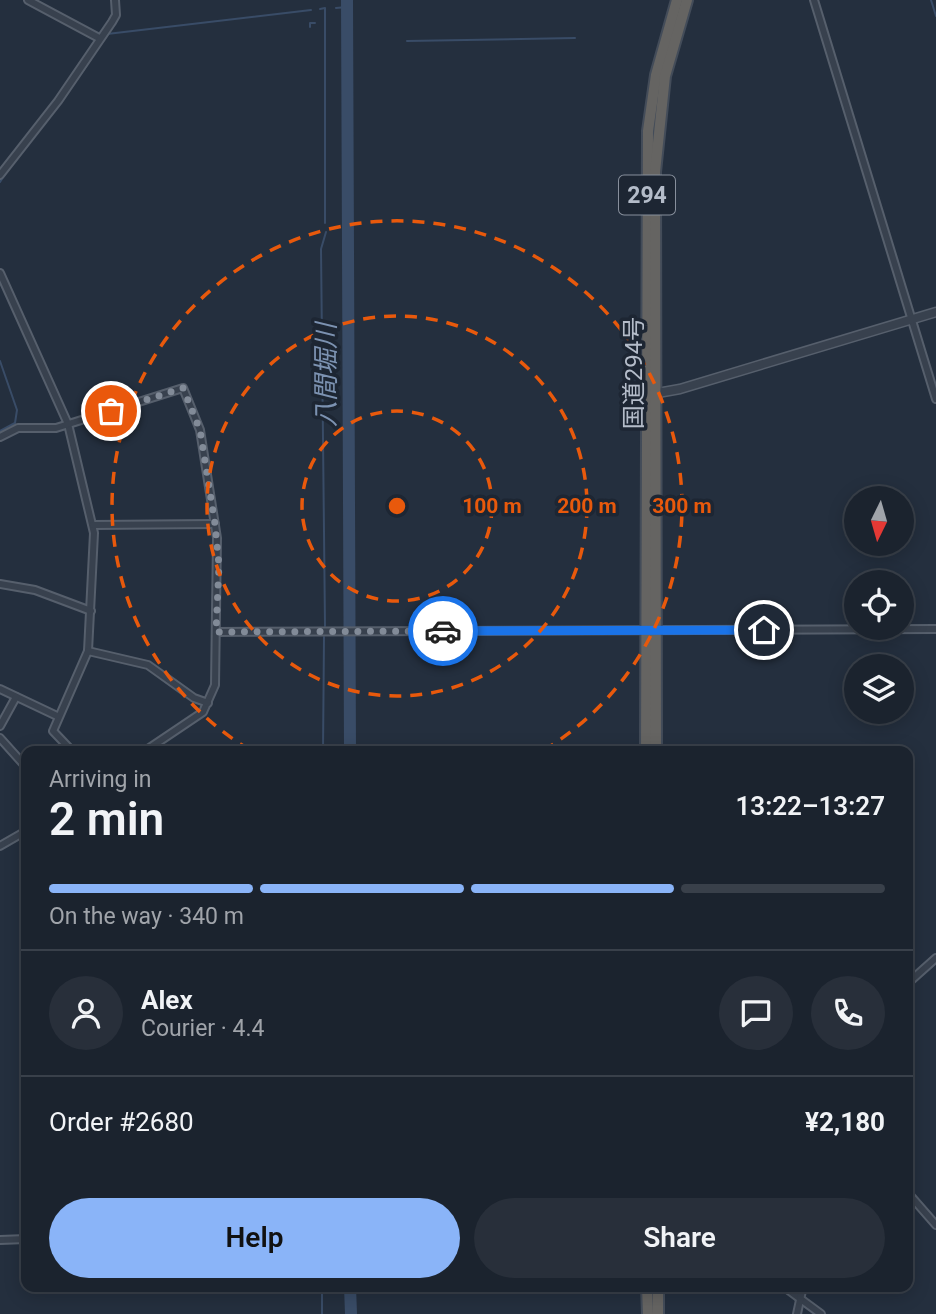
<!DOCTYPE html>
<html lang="en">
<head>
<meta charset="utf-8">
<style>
  body { margin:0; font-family:Roboto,"Noto Sans JP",sans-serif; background:#282f3a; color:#f1f3f6; height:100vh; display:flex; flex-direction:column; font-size:26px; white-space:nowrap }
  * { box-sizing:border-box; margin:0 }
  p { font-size:23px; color:#a0a4aa }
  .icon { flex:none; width:38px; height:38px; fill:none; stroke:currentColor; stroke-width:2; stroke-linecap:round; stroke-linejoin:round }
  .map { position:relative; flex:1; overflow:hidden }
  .sheet { position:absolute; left:21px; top:746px; width:892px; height:546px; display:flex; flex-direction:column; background:#1b232e; border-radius:14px; box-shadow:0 4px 18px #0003,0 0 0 2px #39404a }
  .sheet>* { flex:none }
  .needle { width:46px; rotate:185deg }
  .buttons { position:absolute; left:844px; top:486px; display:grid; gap:14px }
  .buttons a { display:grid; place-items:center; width:70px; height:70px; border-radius:50%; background:#1b232e; box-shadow:0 4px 18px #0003,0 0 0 2px #39404a; font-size:35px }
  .pin { position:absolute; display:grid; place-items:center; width:60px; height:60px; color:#fff; margin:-30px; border:4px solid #fff; border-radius:50%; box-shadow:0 2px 7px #0007 }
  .courier { position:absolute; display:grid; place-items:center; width:70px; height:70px; margin:-35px; border:5px solid #1a73e8; border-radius:50%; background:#fff; color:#222; box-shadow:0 2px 9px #0007 }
  .summary em { font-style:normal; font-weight:600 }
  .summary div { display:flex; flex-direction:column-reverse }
  .summary { display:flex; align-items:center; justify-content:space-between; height:119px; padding:0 28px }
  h1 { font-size:46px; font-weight:600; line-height:52px }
  .bar { display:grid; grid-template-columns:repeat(4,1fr); gap:10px 7px; align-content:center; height:84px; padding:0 28px }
  .bar i { height:9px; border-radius:5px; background:#39404a }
  .bar .on { background:#8ab4f8 }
  .bar p { grid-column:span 4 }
  .line { display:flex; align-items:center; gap:18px; padding:0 28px; border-top:2px solid #39404a }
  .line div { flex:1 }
  .round { display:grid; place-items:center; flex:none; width:74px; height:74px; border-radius:37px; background:#282f3a }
  .action { display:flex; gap:14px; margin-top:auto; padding:14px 28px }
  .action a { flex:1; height:80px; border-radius:42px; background:#8ab4f8; color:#111; font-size:28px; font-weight:600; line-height:80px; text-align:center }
  .action a+a { background:#282f3a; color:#f1f3f6 }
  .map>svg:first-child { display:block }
</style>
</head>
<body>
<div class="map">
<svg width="936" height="1314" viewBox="0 0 936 1314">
  <rect width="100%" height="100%" fill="#242f3e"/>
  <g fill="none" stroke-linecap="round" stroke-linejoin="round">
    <!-- stream -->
    <g stroke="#394c67" stroke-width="2">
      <polyline points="931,0 936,16"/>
      <polyline points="336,8 347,7"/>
      <polyline points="320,9 325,8 325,223"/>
      <polyline points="310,27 310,23 315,23"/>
      <polyline points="107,34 311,10"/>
      <polyline points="407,41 575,38"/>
      <polyline points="58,106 87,65"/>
      <polyline points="0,182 7,171"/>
      <polyline points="0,361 17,410 15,423 0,431"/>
      <polyline points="325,626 321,249 326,232"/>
      <polyline points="323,751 324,637"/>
      <polyline points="322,1314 322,1286"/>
    </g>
    <!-- river -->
    <g stroke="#394c67" stroke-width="12">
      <polyline points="347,0 350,751"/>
      <polyline points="350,1286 351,1314"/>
    </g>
    <defs>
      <g id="minor">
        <polyline points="28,0 99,38"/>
        <polyline points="814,0 936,399"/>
        <polyline points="0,175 58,101 112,22 116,15 115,0"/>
        <polyline points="0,273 68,424 94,533 88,651 53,731 72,751"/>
        <polyline points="0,437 18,428 56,428 183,388 200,430 217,538 215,685 203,712 145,751"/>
        <polyline points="93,525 215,524"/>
        <polyline points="0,584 35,590 91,611"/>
        <polyline points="216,632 936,629"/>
        <polyline points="88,651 148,665 194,698 208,703"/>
        <polyline points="0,689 57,716"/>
        <polyline points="0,726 16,697"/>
        <polyline points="0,738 26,767"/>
        <polyline points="0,846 26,831"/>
        <polyline points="908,983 936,958"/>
        <polyline points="908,1193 936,1225"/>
        <polyline points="0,1240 26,1239"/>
        <polyline points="783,1286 821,1314"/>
        <polyline points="797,1314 803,1286"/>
      </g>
      <polyline id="tertiary" points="652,394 680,389 936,312"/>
      <g id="trunk">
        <polyline points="646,751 648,131 656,75 677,0"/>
        <polyline points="656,751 655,172 665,76 687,0"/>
        <polyline points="647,1286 648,1314"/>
        <polyline points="658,1286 658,1314"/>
      </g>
    </defs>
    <!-- minor casing -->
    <use href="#minor" stroke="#565f6c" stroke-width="10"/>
    <!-- tertiary casing -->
    <use href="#tertiary" stroke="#565f6c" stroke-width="11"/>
    <!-- trunk casing -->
    <use href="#trunk" stroke="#434c59" stroke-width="14"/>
    <!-- minor -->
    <use href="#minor" stroke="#38414e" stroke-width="6"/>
    <!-- tertiary -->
    <use href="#tertiary" stroke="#38414e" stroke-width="8"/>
    <!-- trunk -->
    <use href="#trunk" stroke="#656462" stroke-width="10"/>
  </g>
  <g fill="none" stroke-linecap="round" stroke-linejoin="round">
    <!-- done -->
    <polyline stroke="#828b98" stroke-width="7" stroke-dasharray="0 12.6" points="111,411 183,388 200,430 215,524 219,565 216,632 443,631"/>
    <!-- route -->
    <polyline stroke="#1a73e8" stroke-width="9" points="443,631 764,630"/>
  </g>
  <!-- distance rings -->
  <g fill="none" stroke="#e8590c" stroke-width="3.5" stroke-dasharray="12 9">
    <circle cx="397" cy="506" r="95"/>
    <circle cx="397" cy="506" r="190"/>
    <path d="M250 750A285 285 0 1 1 544 750"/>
  </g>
  <g text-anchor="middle" stroke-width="7" stroke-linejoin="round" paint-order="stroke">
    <!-- shield labels -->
    <rect fill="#1d2633" stroke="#878f9c" stroke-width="2" x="619" y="175.5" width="56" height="39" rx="5"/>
    <g font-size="23" font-weight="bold" fill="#b4bcc9">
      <text x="647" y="203">294</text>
    </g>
    <!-- street labels -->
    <g font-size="24" fill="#b4bcc9" stroke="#1d2633">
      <text transform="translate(634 373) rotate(-90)" y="8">国道294号</text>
    </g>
    <!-- water labels -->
    <g font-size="26" font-style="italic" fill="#7c92b1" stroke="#1d2633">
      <text transform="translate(326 375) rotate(-90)" y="9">八間堀川</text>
    </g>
  </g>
  <circle cx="397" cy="506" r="10" fill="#e8590c" stroke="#1d2633" stroke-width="3.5"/>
  <g font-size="21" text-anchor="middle" font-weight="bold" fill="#e8590c" stroke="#1d2633" stroke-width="7" stroke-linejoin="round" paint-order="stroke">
    <text x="492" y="513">100 m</text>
    <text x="587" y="513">200 m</text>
    <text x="682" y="513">300 m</text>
  </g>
</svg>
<div class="buttons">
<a><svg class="needle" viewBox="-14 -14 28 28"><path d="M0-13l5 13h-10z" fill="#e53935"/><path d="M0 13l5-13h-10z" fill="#a0a4aa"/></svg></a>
<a><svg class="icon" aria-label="locate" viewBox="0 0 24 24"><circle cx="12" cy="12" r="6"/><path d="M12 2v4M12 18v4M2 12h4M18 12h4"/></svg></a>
<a><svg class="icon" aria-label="layers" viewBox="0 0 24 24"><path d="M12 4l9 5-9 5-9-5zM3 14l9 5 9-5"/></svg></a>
</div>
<div class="pin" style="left:111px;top:411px;background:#ea580c"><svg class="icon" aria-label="bag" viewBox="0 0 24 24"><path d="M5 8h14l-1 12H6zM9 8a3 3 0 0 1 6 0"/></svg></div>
<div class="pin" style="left:764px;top:630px;background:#1f2937"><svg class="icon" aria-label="home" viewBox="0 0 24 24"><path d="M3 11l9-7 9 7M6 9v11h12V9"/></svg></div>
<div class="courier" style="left:443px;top:631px"><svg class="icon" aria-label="car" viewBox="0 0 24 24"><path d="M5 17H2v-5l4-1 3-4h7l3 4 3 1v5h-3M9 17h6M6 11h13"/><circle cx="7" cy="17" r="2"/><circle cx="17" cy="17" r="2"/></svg></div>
<section class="sheet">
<div class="summary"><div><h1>2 min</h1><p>Arriving in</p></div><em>13:22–13:27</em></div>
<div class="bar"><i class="on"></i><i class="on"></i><i class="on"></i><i></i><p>On the way · 340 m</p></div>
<div class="line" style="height:126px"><a class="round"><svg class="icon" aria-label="person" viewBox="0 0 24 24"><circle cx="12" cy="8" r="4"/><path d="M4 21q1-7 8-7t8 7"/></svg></a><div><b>Alex</b><p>Courier · 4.4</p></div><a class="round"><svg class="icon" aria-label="chat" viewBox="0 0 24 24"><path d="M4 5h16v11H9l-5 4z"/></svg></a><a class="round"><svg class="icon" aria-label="phone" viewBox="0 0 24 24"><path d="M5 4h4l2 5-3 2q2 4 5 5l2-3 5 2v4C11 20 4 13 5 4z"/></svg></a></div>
<div class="line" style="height:91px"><div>Order #2680</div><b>¥2,180</b></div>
<div class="action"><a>Help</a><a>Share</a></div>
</section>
</div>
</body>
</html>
